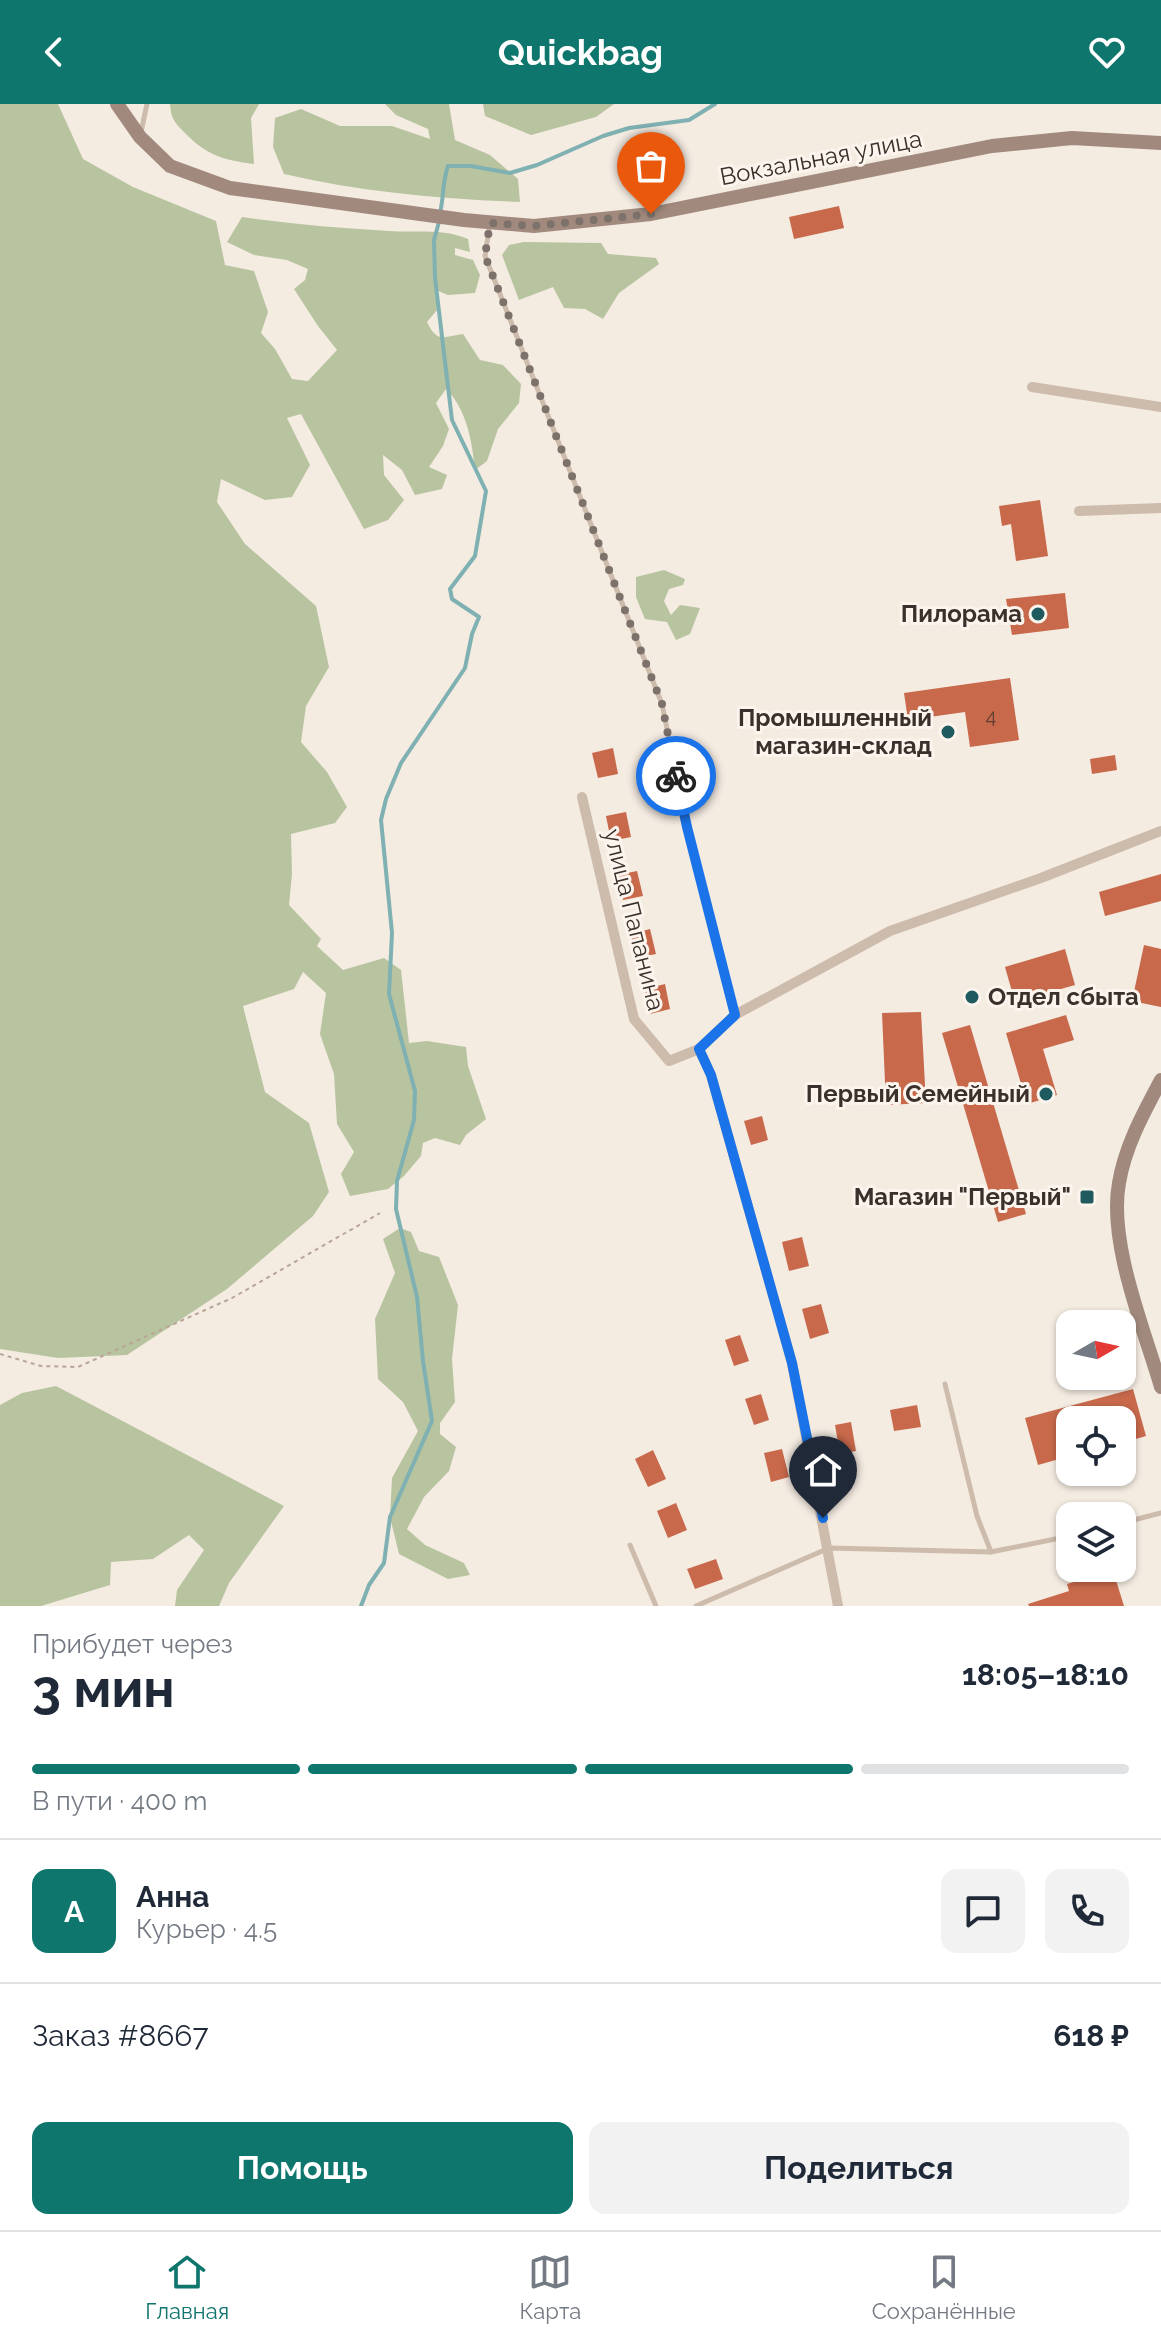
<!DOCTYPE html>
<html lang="ru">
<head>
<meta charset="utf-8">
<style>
  body { margin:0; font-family:Raleway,sans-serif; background:#f2f2f3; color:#1f2937; height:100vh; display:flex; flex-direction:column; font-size:30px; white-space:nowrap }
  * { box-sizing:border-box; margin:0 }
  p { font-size:26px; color:#747a83 }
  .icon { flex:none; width:44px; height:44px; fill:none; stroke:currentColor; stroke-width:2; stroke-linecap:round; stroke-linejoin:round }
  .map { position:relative; height:1502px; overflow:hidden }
  .drawer { display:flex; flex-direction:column; background:#fff; flex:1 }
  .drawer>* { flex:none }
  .needle { width:52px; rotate:81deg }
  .fabs { position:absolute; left:1056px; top:1206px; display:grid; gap:16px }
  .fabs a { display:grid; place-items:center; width:80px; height:80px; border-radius:16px; background:#fff; box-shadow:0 2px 6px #0004; font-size:40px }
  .pin { position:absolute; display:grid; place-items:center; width:68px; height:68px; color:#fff; margin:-82px -34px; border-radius:50% 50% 50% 0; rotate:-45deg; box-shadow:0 0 8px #0007 }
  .pin .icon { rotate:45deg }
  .courier { position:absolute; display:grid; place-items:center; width:80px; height:80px; margin:-40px; border:6px solid #1a73e8; border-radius:50%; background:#fff; color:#222; box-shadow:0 2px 10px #0007 }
  .head em { font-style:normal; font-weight:700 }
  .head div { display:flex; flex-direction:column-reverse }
  .head { display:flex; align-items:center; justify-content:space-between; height:136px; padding:0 32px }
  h1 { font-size:52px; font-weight:700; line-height:60px }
  .bar { display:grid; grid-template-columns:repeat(4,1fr); gap:12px 8px; align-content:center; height:96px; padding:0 32px }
  .bar i { height:10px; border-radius:6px; background:#e0e1e3 }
  .bar .selected { background:#0f766e }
  .bar p { grid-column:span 4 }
  .line { display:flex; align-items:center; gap:20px; padding:0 32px; border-top:2px solid #e0e1e3 }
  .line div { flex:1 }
  .round { display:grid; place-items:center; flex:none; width:84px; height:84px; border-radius:16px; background:#f2f2f3 }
  .action { display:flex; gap:16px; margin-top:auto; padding:16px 32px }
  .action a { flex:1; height:92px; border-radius:16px; background:#0f766e; color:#fff; font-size:32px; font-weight:700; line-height:92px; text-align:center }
  .action a+a { background:#f2f2f3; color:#1f2937 }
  header { display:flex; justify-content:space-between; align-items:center; height:104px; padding:0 32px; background:#0f766e; color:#fff; font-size:36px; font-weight:700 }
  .tab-bar { display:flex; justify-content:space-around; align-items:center; height:112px; border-top:2px solid #e0e1e3; background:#fff; font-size:22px; color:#747a83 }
  .tab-bar a { display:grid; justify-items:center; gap:4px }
  .tab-bar .selected { color:#0f766e }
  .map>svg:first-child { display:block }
</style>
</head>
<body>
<header><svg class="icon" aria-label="back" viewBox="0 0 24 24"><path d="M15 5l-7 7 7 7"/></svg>Quickbag<svg class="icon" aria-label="heart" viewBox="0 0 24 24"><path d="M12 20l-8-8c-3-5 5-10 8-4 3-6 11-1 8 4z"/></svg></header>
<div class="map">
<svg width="1161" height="1502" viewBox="0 0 1161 1502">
  <rect width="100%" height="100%" fill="#f4ebe1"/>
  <!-- green -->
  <g fill="#b8c4a0">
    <path d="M0 0H58L83 55 133 83 216 117 225 161 254 167 268 208 261 229 275 245 292 275 308 277 337 246 318 222 294 185 305 176 308 165 287 156 254 151 227 138 242 113C291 120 340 124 389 127 417 129 442 124 468 135L470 148 455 144V151L473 156 480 171 475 189 448 191 436 186 437 206 427 218C437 239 443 233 463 230L480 256 503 261 521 280 519 299 498 325 487 357 475 366C472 337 467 306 446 285L436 299 449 325 443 342 429 363 447 371 442 385 415 391 402 366 383 351 384 371 404 396 388 416 364 425 301 310 287 314 310 361 292 393 265 396 221 375 217 398 245 440 316 502 329 563 306 602 301 638 327 668 347 703 335 719 291 730 292 770 289 801 321 835 317 842 343 866 384 854 401 866 409 939 427 937 466 943 468 962 486 1015 466 1031 460 1041 435 1034 423 1039 421 1052 404 1072 388 1085 350 1092 341 1070 354 1048 337 1020 334 970 320 930 326 889 303 868 294 885 243 902 265 988 309 1019 329 1088 313 1112 227 1185 127 1251 58 1254 0 1245Z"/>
    <path d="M170 0H259L251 14 254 60C223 56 206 51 184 28 174 18 171 14 170 0Z"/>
    <path d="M385 0H449L455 36 490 51 518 75 520 98C440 95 362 88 284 70L273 43 275 14 301 5 340 22H392L430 35 428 25 396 11Z"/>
    <polygon points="483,0 614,0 596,13 531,31 485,12"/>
    <polygon points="524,138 601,139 608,150 656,154 659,160 619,189 603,215 585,205 564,204 553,183 519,196 502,151 509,141"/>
    <polygon points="664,466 685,475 683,481 669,485 664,497 671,511 680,501 700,504 690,530 676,536 667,518 645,515 636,493 636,473"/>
    <polygon points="400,1124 411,1128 419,1147 439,1153 458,1201 452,1255 455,1298 440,1319 440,1330 456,1343 449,1367 424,1393 407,1425 425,1441 464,1459 470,1471 448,1475 399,1450 390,1413 392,1374 418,1327 403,1298 378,1275 375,1215 395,1169 383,1135"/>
    <polygon points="56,1282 284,1402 229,1479 219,1502 175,1502 177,1486 204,1446 189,1431 153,1455 111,1458 110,1481 41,1502 0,1502 0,1301 22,1289"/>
  </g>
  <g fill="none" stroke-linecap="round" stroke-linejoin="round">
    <!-- stream -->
    <g stroke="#7fb0b2" stroke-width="4">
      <path d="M440 109C444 93 442 79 448 62H471L510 69 537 61 603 32 629 24 689 16 715 0"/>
      <polyline points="361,1502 369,1481 384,1459 390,1413 432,1317 423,1257 417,1193 396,1105 397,1077 414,1016 415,987 389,890 392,829 381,716 386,695 401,659 465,564 472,530 479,513 452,495 450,485 475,452 486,387 452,316 435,174 434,136 439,118"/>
    </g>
  </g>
  <!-- building -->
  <g fill="#c8694b">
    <polygon points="839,102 844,124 794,135 789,113"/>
    <polygon points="1040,396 1048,452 1016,457 1011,420 1002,422 999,402"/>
    <polygon points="1065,489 1069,524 1012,531 1006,495"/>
    <polygon points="1010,574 1019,636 970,643 965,608 908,616 904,589"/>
    <polygon points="613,644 618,670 598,674 592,649"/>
    <polygon points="1115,651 1117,666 1092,670 1090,655"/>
    <polygon points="626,708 631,733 611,737 606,712"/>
    <polygon points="637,767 643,792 623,796 617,771"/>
    <polygon points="1161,770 1161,797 1105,812 1099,788"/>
    <polygon points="650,825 656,850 636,854 631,830"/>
    <polygon points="1144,841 1161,845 1161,903 1132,897"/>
    <polygon points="1065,845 1075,881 1015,898 1005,863"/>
    <polygon points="665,880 670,905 650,910 645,885"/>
    <polygon points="921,908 926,999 886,1001 882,909"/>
    <polygon points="1066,911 1074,936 1043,945 1057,991 1027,1000 1006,929"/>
    <polygon points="970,921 1026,1110 998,1118 942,929"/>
    <polygon points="762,1012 768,1036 751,1041 744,1017"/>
    <polygon points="802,1133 809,1162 789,1167 782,1138"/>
    <polygon points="821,1200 829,1229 810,1235 802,1205"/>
    <polygon points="740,1231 749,1257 734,1262 725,1236"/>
    <polygon points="1133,1285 1146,1332 1122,1339 1122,1316 1070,1316 1070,1352 1038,1361 1025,1314"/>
    <polygon points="761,1290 769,1316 754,1321 745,1295"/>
    <polygon points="917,1301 921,1323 894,1327 890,1306"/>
    <polygon points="851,1318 856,1347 840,1350 835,1321"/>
    <polygon points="782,1345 789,1373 771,1378 764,1349"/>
    <polygon points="653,1346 666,1375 648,1383 635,1355"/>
    <polygon points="676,1399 687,1426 668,1434 657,1407"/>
    <polygon points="716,1455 723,1475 695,1485 687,1465"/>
    <polygon points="1097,1471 1099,1478 1115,1473 1124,1502 1029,1502 1028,1500 1069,1487 1067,1480"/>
  </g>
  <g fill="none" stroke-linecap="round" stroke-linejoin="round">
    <!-- path -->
    <polyline stroke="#b9a596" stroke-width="2" stroke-dasharray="4 4" stroke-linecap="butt" points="0,1250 41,1262 78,1263 232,1194 380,1109"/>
    <!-- lane -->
    <g stroke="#cdbbac" stroke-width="5">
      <polyline points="141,28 147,0"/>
      <polyline points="490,119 485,152 662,600 687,723 735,910"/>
      <polyline points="945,1280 977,1412 991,1448"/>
      <polyline points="1122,1419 1161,1409"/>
      <polyline points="630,1441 656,1502"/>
      <polyline points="696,1502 829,1444 991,1448 1070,1432"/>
    </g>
    <!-- street -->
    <g stroke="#cdbbac" stroke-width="10">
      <polyline points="1032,283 1161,303"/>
      <polyline points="1079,407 1161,404"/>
      <polyline points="582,693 634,915 669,957 699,945 711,971 792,1259 838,1502"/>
      <polyline points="699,945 735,911 890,827 1041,774 1161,727"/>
    </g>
    <!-- secondary -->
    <g stroke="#a18a7d" stroke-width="14">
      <polyline points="117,0 140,33 170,62 230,84 464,116 534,122 651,110 992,42 1072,34 1161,39"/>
      <path d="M1161 976C1144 1008 1125 1042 1119 1079 1108 1138 1144 1225 1161 1283"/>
    </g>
  </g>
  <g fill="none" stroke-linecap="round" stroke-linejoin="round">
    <!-- done -->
    <polyline stroke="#7c716b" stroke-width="8" stroke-dasharray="0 14.4" points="651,110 534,122 490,119 485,152 662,600 676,672"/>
    <!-- route -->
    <polyline stroke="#1a73e8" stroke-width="10" points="676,672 687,723 735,911 699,945 711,971 792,1259 823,1414"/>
  </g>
  <!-- markers -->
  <g fill="#1f5a5e" stroke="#fbf5ee" stroke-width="3">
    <circle cx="1038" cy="510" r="8"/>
    <circle cx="948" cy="628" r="8"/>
    <circle cx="972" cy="893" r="8"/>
    <circle cx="1046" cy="990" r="8"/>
    <rect x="1079" y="1085" width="16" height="16" rx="4"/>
  </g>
  <g text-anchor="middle" stroke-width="6" stroke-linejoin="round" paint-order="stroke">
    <!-- number labels -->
    <g font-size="20" fill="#5e3e33">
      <text x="991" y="619">4</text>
    </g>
    <!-- street labels -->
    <g font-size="24" fill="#3b302b" stroke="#fbf5ee">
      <text transform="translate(821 54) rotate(-11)" y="8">Вокзальная улица</text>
      <text transform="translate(634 816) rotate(76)" y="8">улица Папанина</text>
    </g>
    <!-- poi labels -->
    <g font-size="24" font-weight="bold" fill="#3b302b" stroke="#fbf5ee" text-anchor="end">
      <text x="1022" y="518">Пилорама</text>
      <text x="932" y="622">Промышленный<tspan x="932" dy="28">магазин-склад</tspan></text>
      <text x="988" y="901" text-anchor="start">Отдел сбыта</text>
      <text x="1030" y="998">Первый Семейный</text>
      <text x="1071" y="1101">Магазин "Первый"</text>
    </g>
  </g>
</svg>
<div class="fabs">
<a><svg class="needle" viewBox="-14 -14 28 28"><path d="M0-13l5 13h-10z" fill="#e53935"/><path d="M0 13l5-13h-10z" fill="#747a83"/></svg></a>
<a><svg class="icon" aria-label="locate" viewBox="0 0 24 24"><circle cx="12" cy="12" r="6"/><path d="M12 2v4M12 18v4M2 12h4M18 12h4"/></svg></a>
<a><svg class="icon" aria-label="layers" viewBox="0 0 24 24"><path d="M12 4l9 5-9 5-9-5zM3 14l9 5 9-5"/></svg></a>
</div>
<div class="pin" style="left:651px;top:110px;background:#ea580c"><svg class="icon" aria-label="bag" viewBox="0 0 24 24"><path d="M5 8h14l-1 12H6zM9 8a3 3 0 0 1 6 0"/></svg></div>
<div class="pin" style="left:823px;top:1414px;background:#1f2937"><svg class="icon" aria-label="home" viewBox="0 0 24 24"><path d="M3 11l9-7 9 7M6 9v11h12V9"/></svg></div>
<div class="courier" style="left:676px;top:672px"><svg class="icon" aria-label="bike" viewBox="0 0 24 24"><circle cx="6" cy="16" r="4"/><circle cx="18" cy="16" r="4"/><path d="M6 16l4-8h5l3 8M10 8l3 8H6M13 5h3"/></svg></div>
</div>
<section class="drawer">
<div class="head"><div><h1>3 мин</h1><p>Прибудет через</p></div><em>18:05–18:10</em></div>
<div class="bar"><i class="selected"></i><i class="selected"></i><i class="selected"></i><i></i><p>В пути · 400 m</p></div>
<div class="line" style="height:144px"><b class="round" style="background:#0f766e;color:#fff">А</b><div><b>Анна</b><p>Курьер · 4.5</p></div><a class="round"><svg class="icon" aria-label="chat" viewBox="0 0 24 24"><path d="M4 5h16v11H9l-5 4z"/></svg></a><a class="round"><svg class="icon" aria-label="phone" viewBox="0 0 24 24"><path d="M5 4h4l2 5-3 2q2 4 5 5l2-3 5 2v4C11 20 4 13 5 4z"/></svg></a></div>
<div class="line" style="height:104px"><div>Заказ #8667</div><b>618 ₽</b></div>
<div class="action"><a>Помощь</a><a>Поделиться</a></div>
</section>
<nav class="tab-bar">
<a class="selected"><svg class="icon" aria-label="home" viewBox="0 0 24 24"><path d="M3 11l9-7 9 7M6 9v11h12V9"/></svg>Главная</a>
<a><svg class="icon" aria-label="map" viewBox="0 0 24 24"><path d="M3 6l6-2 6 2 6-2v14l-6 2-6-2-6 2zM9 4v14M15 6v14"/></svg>Карта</a>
<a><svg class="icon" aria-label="saved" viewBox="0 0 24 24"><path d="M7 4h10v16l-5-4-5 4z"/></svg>Сохранённые</a>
</nav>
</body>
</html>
